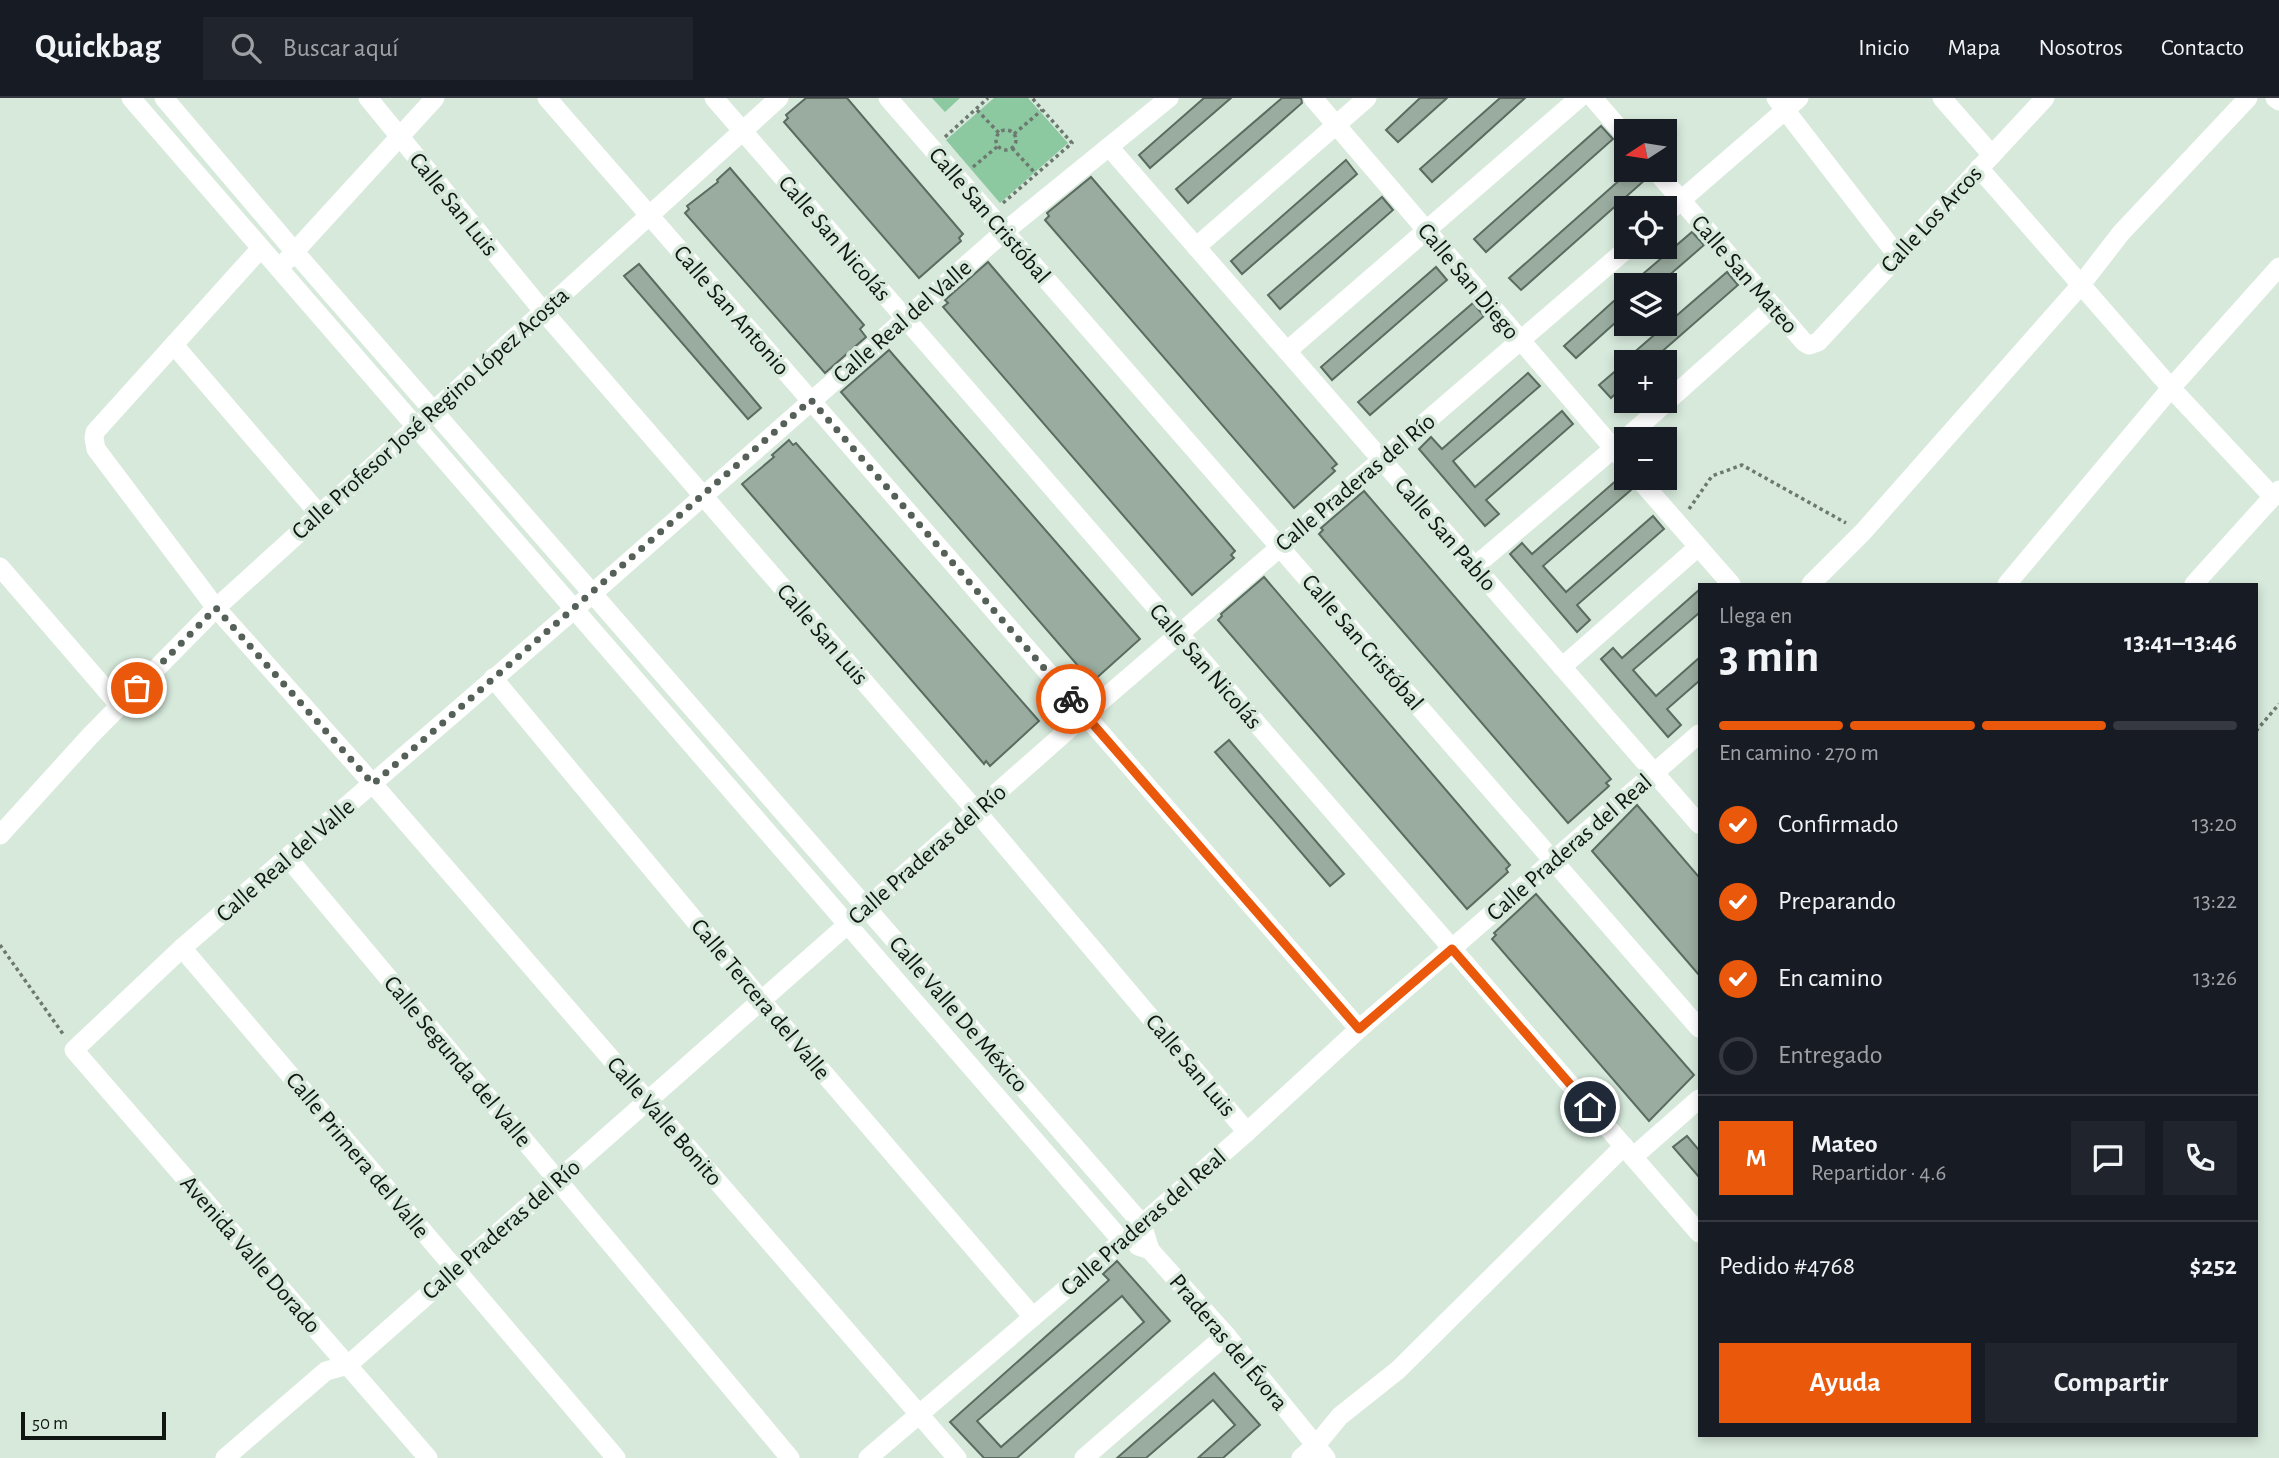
<!DOCTYPE html>
<html lang="es">
<head>
<meta charset="utf-8">
<style>
  body { margin:0; font-family:"Alegreya Sans",sans-serif; background:#20242c; color:#f1f3f6; height:100vh; display:flex; flex-direction:column; font-size:26px; white-space:nowrap }
  * { box-sizing:border-box; margin:0 }
  p { font-size:23px; color:#9ea1a6 }
  .icon { flex:none; width:38px; height:38px; fill:none; stroke:currentColor; stroke-width:2; stroke-linecap:round; stroke-linejoin:round }
  .map { position:relative; flex:1; overflow:hidden }
  .details { position:absolute; left:1698px; top:485px; width:560px; height:854px; display:flex; flex-direction:column; background:#171b24; border-radius:0px; box-shadow:0 4px 10px #0003 }
  .details>* { flex:none }
  .needle { width:46px; rotate:258deg }
  .controls { position:absolute; left:1614px; top:21px; display:grid; gap:14px }
  .controls a { display:grid; place-items:center; width:63px; height:63px; border-radius:0px; background:#171b24; box-shadow:0 4px 10px #0003; font-size:35px }
  .scale { position:absolute; left:21px; bottom:18px; width:145px; box-sizing:border-box; padding-left:7px; border:4px solid #101712; border-top:0; font-size:19px; line-height:24px; white-space:nowrap; color:#101712; -webkit-text-stroke:5px #d6e9db; paint-order:stroke }
  .pin { position:absolute; display:grid; place-items:center; width:60px; height:60px; color:#fff; margin:-30px; border:4px solid #fff; border-radius:50%; box-shadow:0 2px 7px #0007 }
  .courier { position:absolute; display:grid; place-items:center; width:70px; height:70px; margin:-35px; border:5px solid #ea580c; border-radius:50%; background:#fff; color:#222; box-shadow:0 2px 9px #0007 }
  .head em { font-style:normal; font-weight:700 }
  .head div { display:flex; flex-direction:column-reverse }
  .head { display:flex; align-items:center; justify-content:space-between; height:119px; padding:0 21px }
  h1 { font-size:46px; font-weight:700; line-height:52px }
  .bar { display:grid; grid-template-columns:repeat(4,1fr); gap:10px 7px; align-content:center; height:84px; padding:0 21px }
  .bar i { height:9px; border-radius:5px; background:#363941 }
  .bar .current { background:#ea580c }
  .bar p { grid-column:span 4 }
  .line { display:flex; align-items:center; gap:18px; padding:0 21px; border-top:2px solid #363941 }
  .line div { flex:1 }
  .round { display:grid; place-items:center; flex:none; width:74px; height:74px; border-radius:0px; background:#20242c }
  ol { padding:0 21px; list-style:none }
  li { display:flex; align-items:center; gap:21px; height:77px }
  li p { margin-inline-start:auto }
  li .icon { padding:7px; border-radius:50%; background:#ea580c; color:#fff; stroke-width:4 }
  li:last-child { color:#9ea1a6 }
  li i { width:38px; height:38px; border:4px solid #363941; border-radius:50% }
  .action { display:flex; gap:14px; margin-top:auto; padding:14px 21px }
  .action a { flex:1; height:80px; border-radius:0px; background:#ea580c; color:#fff; font-size:28px; font-weight:700; line-height:80px; text-align:center }
  .action a+a { background:#20242c; color:#f1f3f6 }
  header { display:flex; align-items:center; gap:42px; box-sizing:border-box; height:98px; padding:0 35px; background:#171b24; border-bottom:2px solid #363941 }
  header strong { font-size:33px }
  nav { display:flex; gap:38px; margin-inline-start:auto; font-size:24px }
  .search { width:490px; height:63px; background:#20242c; display:flex; align-items:center; gap:18px; box-sizing:border-box; padding:0 24px; border-radius:0px; color:#9ea1a6; font-size:26px }
  .map>svg:first-child { display:block }
</style>
</head>
<body>
<header>
<strong>Quickbag</strong>
<div class="search"><svg class="icon" aria-label="search" viewBox="0 0 24 24"><circle cx="10" cy="10" r="6"/><path d="M15 15l6 6"/></svg>Buscar aquí</div>
<nav><a>Inicio</a><a>Mapa</a><a>Nosotros</a><a>Contacto</a></nav>
</header>
<div class="map">
<svg width="2279" height="1360" viewBox="0 0 2279 1360">
  <rect width="100%" height="100%" fill="#d6e9db"/>
  <!-- green -->
  <g fill="#8cc8a0">
    <polygon points="932,0 960,0 945,14"/>
    <polygon points="994,0 1028,0 1068,45 1000,105 946,42"/>
  </g>
  <!-- building -->
  <g fill="#9aac9f" stroke="#5a6b5f" stroke-width="2" fill-rule="evenodd">
    <polygon points="806,0 847,0 963,136 959,140 961,143 919,180 784,24 788,20 786,17"/>
    <polygon points="1204,0 1231,0 1150,70 1139,57"/>
    <polygon points="1282,0 1301,0 1302,5 1188,105 1176,91"/>
    <polygon points="1420,0 1447,0 1398,44 1386,32"/>
    <polygon points="1500,0 1525,0 1432,84 1420,71"/>
    <polygon points="1601,28 1613,41 1486,154 1474,141"/>
    <polygon points="1346,62 1357,76 1242,176 1231,163"/>
    <polygon points="730,70 864,227 860,231 866,239 825,275 685,115 689,111 687,108 718,84 717,82"/>
    <polygon points="1631,72 1643,72 1646,81 1521,192 1509,180"/>
    <polygon points="1091,79 1337,366 1332,370 1335,373 1294,410 1045,122 1049,118 1047,115"/>
    <polygon points="1382,99 1393,112 1280,211 1268,197"/>
    <polygon points="1692,134 1704,147 1658,187 1630,187"/>
    <polygon points="988,164 1235,453 1231,457 1234,460 1192,497 943,209 948,205 945,202"/>
    <polygon points="639,166 761,310 748,321 624,178"/>
    <polygon points="1436,169 1447,182 1332,282 1321,269"/>
    <polygon points="1727,174 1738,187 1650,264 1623,264"/>
    <polygon points="1626,192 1626,215 1576,260 1564,248"/>
    <polygon points="1473,205 1484,218 1370,317 1358,304"/>
    <polygon points="889,252 1140,541 1092,584 841,294"/>
    <polygon points="1626,264 1626,286 1611,300 1599,287"/>
    <polygon points="1528,275 1540,288 1453,363 1475,389 1562,313 1573,326 1486,402 1499,416 1485,428 1419,351 1431,339 1442,351"/>
    <polygon points="789,342 793,347 796,345 1039,623 990,668 986,663 984,666 742,386 774,359 772,357"/>
    <polygon points="1619,380 1631,392 1543,468 1566,494 1653,418 1664,431 1577,507 1590,522 1577,534 1510,456 1522,445 1532,456"/>
    <polygon points="1364,393 1611,681 1606,685 1609,688 1568,725 1319,436 1323,432 1321,430"/>
    <polygon points="1264,479 1510,767 1506,771 1508,774 1467,811 1218,522 1222,518 1221,516"/>
    <polygon points="1699,492 1699,515 1633,572 1656,598 1699,560 1699,583 1667,611 1681,627 1668,639 1601,561 1613,550 1622,560"/>
    <polygon points="1229,642 1344,776 1330,788 1215,654"/>
    <polygon points="1637,707 1699,779 1699,877 1592,753"/>
    <polygon points="1536,796 1694,977 1649,1023 1492,841 1496,837 1494,835"/>
    <polygon points="1687,1038 1699,1052 1699,1079 1673,1049"/>
    <path d="M1117 1163 1170 1223 1017 1360H984L950 1324 1109 1182 1103 1176ZM1122 1198 1144 1224 1001 1349 977 1323Z"/>
    <polygon points="1214,1275 1260,1327 1223,1360 1198,1360 1235,1327 1213,1302 1146,1360 1117,1360"/>
  </g>
  <g fill="none" stroke-linecap="round" stroke-linejoin="round">
    <!-- path -->
    <g stroke="#6d7970" stroke-width="3.5" stroke-dasharray="3.5 3.5" stroke-linecap="butt">
      <polyline points="977,12 999,35"/>
      <circle cx="1006" cy="42" r="10"/>
      <polyline points="1014,36 1042,12"/>
      <polyline points="945,39 988,0"/>
      <polyline points="1012,50 1036,76"/>
      <polyline points="973,69 998,48"/>
      <polyline points="1003,105 1072,45 1032,0"/>
      <polyline points="1689,411 1712,378 1742,367 1846,425"/>
      <polyline points="2256,633 2279,606"/>
      <polyline points="0,847 63,936"/>
    </g>
    <!-- minor -->
    <g stroke="#fff" stroke-width="19">
      <polyline points="131,0 1122,1143"/>
      <polyline points="164,0 294,153 1142,1126 1150,1152"/>
      <polyline points="368,0 543,213 977,714 1247,1034"/>
      <polyline points="547,0 1359,931"/>
      <polyline points="714,0 1699,1135"/>
      <polyline points="888,0 1699,930"/>
      <polyline points="1313,0 1626,365"/>
      <polyline points="1593,0 1626,38"/>
      <polyline points="1776,0 1897,157"/>
      <polyline points="1942,0 1992,57"/>
      <polyline points="2275,0 2279,3"/>
      <polyline points="1110,50 1699,726"/>
      <polyline points="1979,70 2171,290 2273,399"/>
      <polyline points="1655,72 1804,244 1809,247 1818,244 2045,0"/>
      <polyline points="1664,117 1799,0"/>
      <polyline points="1196,149 1367,0"/>
      <polyline points="261,150 95,334 94,340 96,351 216,510 373,686 957,1360"/>
      <polyline points="287,162 435,0"/>
      <polyline points="174,247 319,416"/>
      <polyline points="1287,253 1579,0"/>
      <polyline points="1638,380 1731,486"/>
      <polyline points="0,469 120,608"/>
      <polyline points="1474,469 1633,334 1773,209"/>
      <polyline points="1811,486 1863,434 2080,188 2121,135 2248,0"/>
      <polyline points="2007,486 2171,290 2279,169"/>
      <polyline points="2194,486 2279,392"/>
      <polyline points="1562,569 1698,449"/>
      <polyline points="493,580 761,902 1033,1219"/>
      <polyline points="0,737 90,638 216,510 779,0"/>
      <polyline points="288,760 790,1360"/>
      <polyline points="182,850 616,1360"/>
      <polyline points="1633,1059 1699,1001"/>
      <polyline points="1138,1148 1150,1152 1226,1237 1326,1360"/>
      <polyline points="225,1360 326,1273 348,1267 1085,617 1629,149"/>
      <polyline points="428,1360 74,952 182,850 593,495 1004,134 1169,0"/>
      <polyline points="868,1360 1142,1126 1247,1034 1359,931 1699,636"/>
      <polyline points="1084,1360 1226,1237"/>
      <polyline points="1301,1360 1316,1347 1340,1318 1398,1272 1624,1048"/>
    </g>
  </g>
  <g fill="none" stroke-linecap="round" stroke-linejoin="round">
    <!-- done -->
    <polyline stroke="#556058" stroke-width="7" stroke-dasharray="0 12.6" points="137,590 216,510 373,686 811,302 1071,601"/>
    <!-- route -->
    <polyline stroke="#ea580c" stroke-width="9" points="1071,601 1359,931 1452,851 1590,1009"/>
  </g>
  <g text-anchor="middle" stroke-width="7" stroke-linejoin="round" paint-order="stroke">
    <!-- street labels -->
    <g font-size="24" fill="#101712" stroke="#d6e9db">
      <text transform="translate(454 106) rotate(51)" y="8">Calle San Luis</text>
      <text transform="translate(990 117) rotate(49)" y="8">Calle San Cristóbal</text>
      <text transform="translate(1931 121) rotate(-47)" y="8">Calle Los Arcos</text>
      <text transform="translate(835 140) rotate(49)" y="8">Calle San Nicolás</text>
      <text transform="translate(1745 176) rotate(49)" y="8">Calle San Mateo</text>
      <text transform="translate(1469 183) rotate(50)" y="8">Calle San Diego</text>
      <text transform="translate(732 212) rotate(49)" y="8">Calle San Antonio</text>
      <text transform="translate(902 223) rotate(-41)" y="8">Calle Real del Valle</text>
      <text transform="translate(430 315) rotate(-42)" y="8">Calle Profesor José Regino López Acosta</text>
      <text transform="translate(1355 384) rotate(-40)" y="8">Calle Praderas del Río</text>
      <text transform="translate(1446 436) rotate(49)" y="8">Calle San Pablo</text>
      <text transform="translate(823 536) rotate(49)" y="8">Calle San Luis</text>
      <text transform="translate(1363 544) rotate(49)" y="8">Calle San Cristóbal</text>
      <text transform="translate(1206 568) rotate(49)" y="8">Calle San Nicolás</text>
      <text transform="translate(1569 749) rotate(-41)" y="8">Calle Praderas del Real</text>
      <text transform="translate(927 756) rotate(-41)" y="8">Calle Praderas del Río</text>
      <text transform="translate(285 762) rotate(-41)" y="8">Calle Real del Valle</text>
      <text transform="translate(761 901) rotate(50)" y="8">Calle Tercera del Valle</text>
      <text transform="translate(959 916) rotate(49)" y="8">Calle Valle De México</text>
      <text transform="translate(458 963) rotate(50)" y="8">Calle Segunda del Valle</text>
      <text transform="translate(1191 967) rotate(50)" y="8">Calle San Luis</text>
      <text transform="translate(665 1023) rotate(49)" y="8">Calle Valle Bonito</text>
      <text transform="translate(358 1057) rotate(50)" y="8">Calle Primera del Valle</text>
      <text transform="translate(1143 1124) rotate(-41)" y="8">Calle Praderas del Real</text>
      <text transform="translate(501 1131) rotate(-41)" y="8">Calle Praderas del Río</text>
      <text transform="translate(251 1156) rotate(49)" y="8">Avenida Valle Dorado</text>
      <text transform="translate(1229 1244) rotate(50)" y="8">Praderas del Évora</text>
    </g>
  </g>
</svg>
<div class="controls">
<a><svg class="needle" viewBox="-14 -14 28 28"><path d="M0-13l5 13h-10z" fill="#e53935"/><path d="M0 13l5-13h-10z" fill="#9ea1a6"/></svg></a>
<a><svg class="icon" aria-label="locate" viewBox="0 0 24 24"><circle cx="12" cy="12" r="6"/><path d="M12 2v4M12 18v4M2 12h4M18 12h4"/></svg></a>
<a><svg class="icon" aria-label="layers" viewBox="0 0 24 24"><path d="M12 4l9 5-9 5-9-5zM3 14l9 5 9-5"/></svg></a>
<a>+</a>
<a>−</a>
</div>
<div class="scale">50 m</div>
<div class="pin" style="left:137px;top:590px;background:#ea580c"><svg class="icon" aria-label="bag" viewBox="0 0 24 24"><path d="M5 8h14l-1 12H6zM9 8a3 3 0 0 1 6 0"/></svg></div>
<div class="pin" style="left:1590px;top:1009px;background:#1f2937"><svg class="icon" aria-label="home" viewBox="0 0 24 24"><path d="M3 11l9-7 9 7M6 9v11h12V9"/></svg></div>
<div class="courier" style="left:1071px;top:601px"><svg class="icon" aria-label="bike" viewBox="0 0 24 24"><circle cx="6" cy="16" r="4"/><circle cx="18" cy="16" r="4"/><path d="M6 16l4-8h5l3 8M10 8l3 8H6M13 5h3"/></svg></div>
<section class="details">
<div class="head"><div><h1>3 min</h1><p>Llega en</p></div><em>13:41–13:46</em></div>
<div class="bar"><i class="current"></i><i class="current"></i><i class="current"></i><i></i><p>En camino · 270 m</p></div>
<ol>
<li><svg class="icon" aria-label="check" viewBox="0 0 24 24"><path d="M5 12l5 5 9-10"/></svg>Confirmado<p>13:20</p></li>
<li><svg class="icon" aria-label="check" viewBox="0 0 24 24"><path d="M5 12l5 5 9-10"/></svg>Preparando<p>13:22</p></li>
<li><svg class="icon" aria-label="check" viewBox="0 0 24 24"><path d="M5 12l5 5 9-10"/></svg>En camino<p>13:26</p></li>
<li><i></i>Entregado</li>
</ol>
<div class="line" style="height:126px"><b class="round" style="background:#ea580c;color:#fff">M</b><div><b>Mateo</b><p>Repartidor · 4.6</p></div><a class="round"><svg class="icon" aria-label="chat" viewBox="0 0 24 24"><path d="M4 5h16v11H9l-5 4z"/></svg></a><a class="round"><svg class="icon" aria-label="phone" viewBox="0 0 24 24"><path d="M5 4h4l2 5-3 2q2 4 5 5l2-3 5 2v4C11 20 4 13 5 4z"/></svg></a></div>
<div class="line" style="height:91px"><div>Pedido #4768</div><b>$252</b></div>
<div class="action"><a>Ayuda</a><a>Compartir</a></div>
</section>
</div>
</body>
</html>
